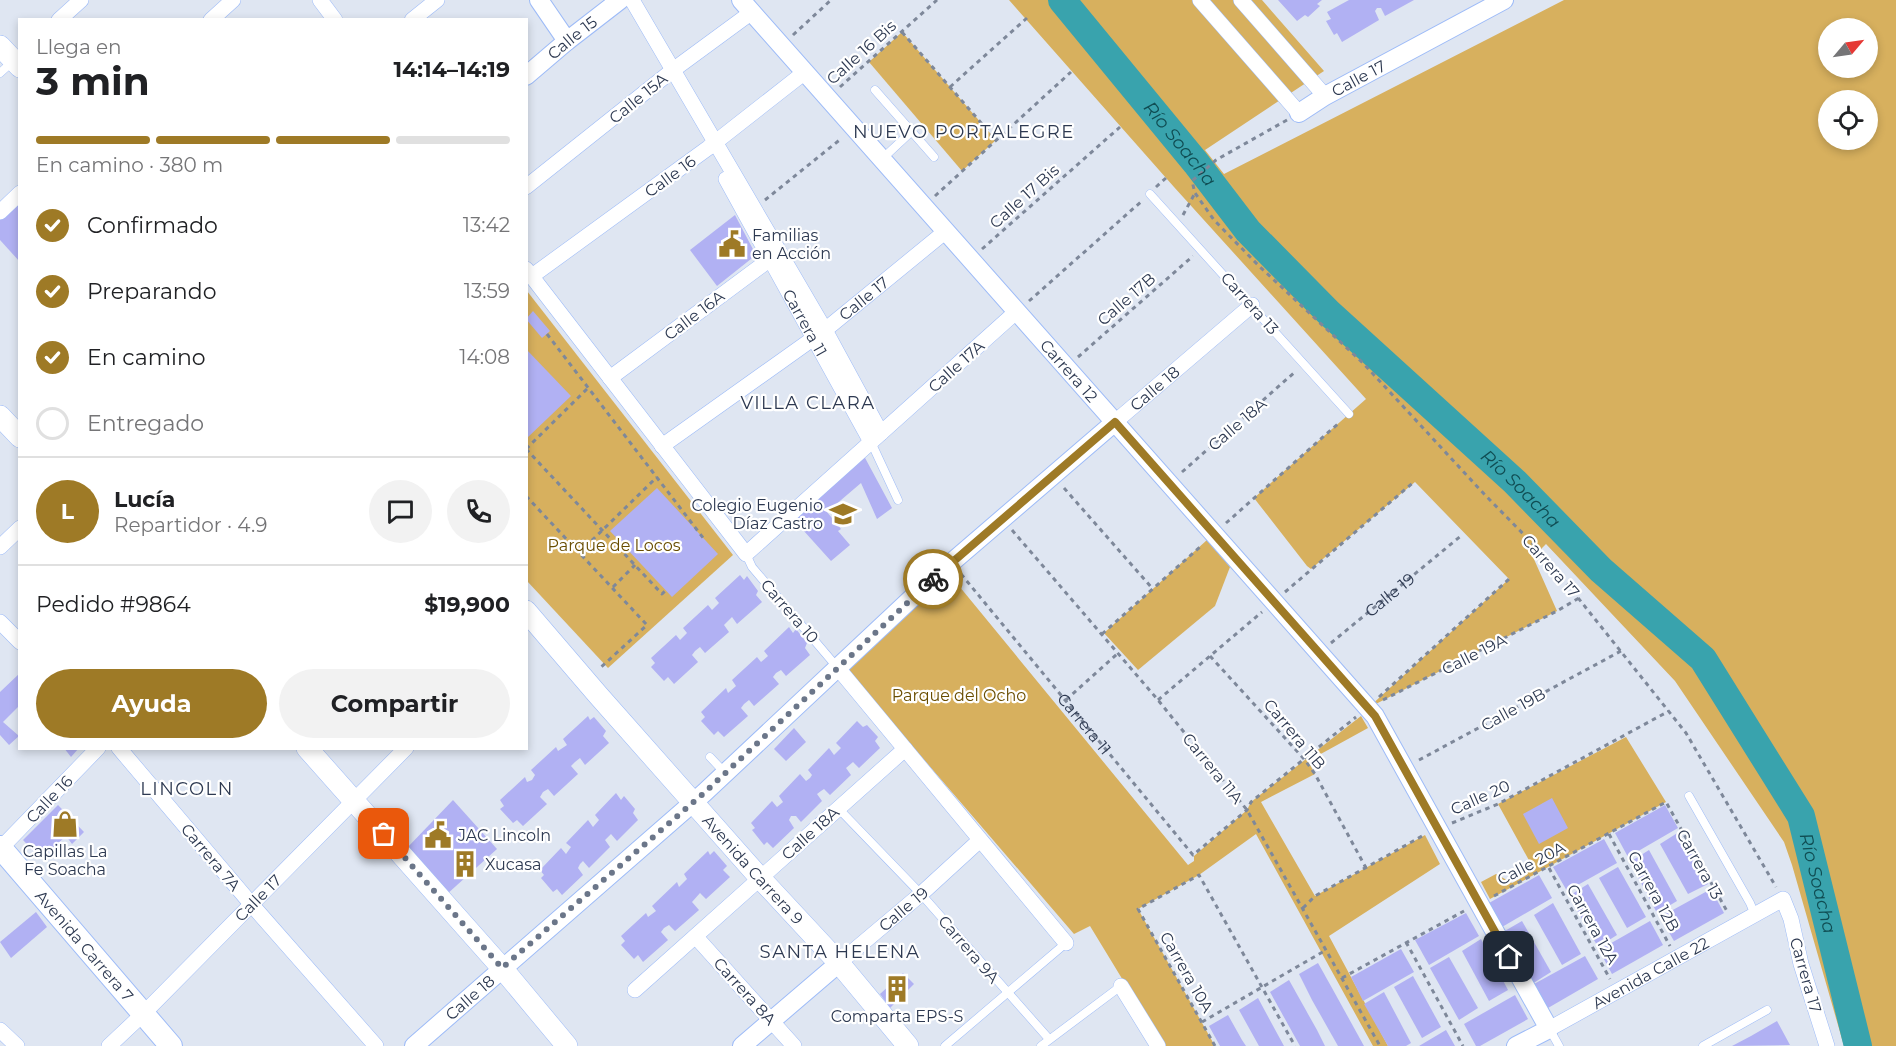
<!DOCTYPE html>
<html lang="es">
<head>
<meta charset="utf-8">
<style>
  body { margin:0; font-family:Montserrat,sans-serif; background:#f2f2f2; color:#202124; height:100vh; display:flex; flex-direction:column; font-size:22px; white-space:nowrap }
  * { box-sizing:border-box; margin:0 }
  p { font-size:20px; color:#757577 }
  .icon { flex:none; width:33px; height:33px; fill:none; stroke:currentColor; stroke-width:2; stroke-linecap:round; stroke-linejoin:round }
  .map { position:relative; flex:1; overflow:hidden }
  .sheet { position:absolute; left:18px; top:18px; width:510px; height:732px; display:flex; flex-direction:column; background:#fff; border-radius:0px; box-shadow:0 3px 9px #0003 }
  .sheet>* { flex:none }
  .needle { width:39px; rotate:61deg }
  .tools { position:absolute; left:1818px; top:18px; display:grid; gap:12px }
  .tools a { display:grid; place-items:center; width:60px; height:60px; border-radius:50%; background:#fff; box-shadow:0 3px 9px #0003; font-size:30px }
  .pin { position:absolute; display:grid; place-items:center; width:51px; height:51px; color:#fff; margin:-26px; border-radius:12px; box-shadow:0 3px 9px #0006 }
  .courier { position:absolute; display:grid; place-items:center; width:60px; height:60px; margin:-30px; border:4px solid #9e7a26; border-radius:50%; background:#fff; color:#222; box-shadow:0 2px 8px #0007 }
  .overview em { font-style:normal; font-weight:700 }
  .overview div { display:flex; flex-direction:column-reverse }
  .overview { display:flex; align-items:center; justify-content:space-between; height:102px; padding:0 18px }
  h1 { font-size:39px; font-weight:700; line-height:45px }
  .bar { display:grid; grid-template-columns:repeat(4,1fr); gap:9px 6px; align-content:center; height:72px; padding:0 18px }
  .bar i { height:8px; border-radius:4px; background:#e0e0e0 }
  .bar .active { background:#9e7a26 }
  .bar p { grid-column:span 4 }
  .line { display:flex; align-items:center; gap:15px; padding:0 18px; border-top:2px solid #e0e0e0 }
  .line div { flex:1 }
  .round { display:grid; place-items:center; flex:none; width:63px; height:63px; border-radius:32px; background:#f2f2f2 }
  ol { padding:0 18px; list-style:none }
  li { display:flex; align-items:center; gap:18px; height:66px }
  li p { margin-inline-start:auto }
  li .icon { padding:6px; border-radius:50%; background:#9e7a26; color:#fff; stroke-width:4 }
  li:last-child { color:#757577 }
  li i { width:33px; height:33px; border:3px solid #e0e0e0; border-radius:50% }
  .primary-button { display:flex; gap:12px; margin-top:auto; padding:12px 18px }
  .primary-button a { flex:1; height:69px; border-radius:36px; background:#9e7a26; color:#fff; font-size:24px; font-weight:700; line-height:69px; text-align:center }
  .primary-button a+a { background:#f2f2f2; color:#202124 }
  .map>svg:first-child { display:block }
</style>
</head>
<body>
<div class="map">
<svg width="1896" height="1046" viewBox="0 0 1896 1046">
  <rect width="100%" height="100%" fill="#dfe6f2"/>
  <!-- green -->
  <g fill="#d7b05e" fill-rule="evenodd">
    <path d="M1009 0H1262L1324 71 1205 150 1224 174 1564 0H1896V1046H1844L1792 865 1784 842 1675 681 1546 544 1533 557 1557 611 1368 708 1509 579 1415 482 1311 569 1307 566 1254 498 1366 399 1174 187ZM1828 28H1868V68H1828ZM1828 100H1868V140H1828Z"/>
    <polygon points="902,32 996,140 962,171 869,62"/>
    <polygon points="527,291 733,555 608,668 527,581"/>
    <polygon points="1207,540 1230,567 1215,606 1138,670 1104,633"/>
    <polygon points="950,575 1188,865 1194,861 1194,856 1247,810 1251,802 1361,716 1368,728 1308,761 1315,774 1261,802 1315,896 1425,835 1440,864 1329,936 1388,1046 1373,1046 1256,834 1199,875 1138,909 1215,1046 1163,1046 1090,926 1074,934 846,669"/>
    <polygon points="1626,737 1666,802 1490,899 1481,882 1496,874 1512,883 1525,876 1531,864 1498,804"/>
  </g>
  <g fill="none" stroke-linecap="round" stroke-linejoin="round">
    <!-- river -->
    <path stroke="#39a3ad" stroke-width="28" id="s1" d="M1062 0 1196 163 1248 231 1328 312 1515 482 1601 570 1703 659 1801 816 1858 1046"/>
  </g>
  <!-- building -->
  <g fill="#b1b1f3">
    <polygon points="1278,0 1322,0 1317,4 1320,6 1308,17 1305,15 1297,21"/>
    <polygon points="1349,0 1414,0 1385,16 1381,8 1377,8 1375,11 1379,20 1342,42 1337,33 1334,35 1326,21 1331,19 1327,12"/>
    <polygon points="20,200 20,262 0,240 0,219"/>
    <polygon points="735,215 756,255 717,286 690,250"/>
    <polygon points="533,311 550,331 542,338 526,319"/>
    <polygon points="526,349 571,396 526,439"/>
    <polygon points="864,456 892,508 877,519 861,483 827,512 841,529 838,531 850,545 831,561 794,520"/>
    <polygon points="657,488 718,554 672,597 610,531"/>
    <polygon points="740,575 744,580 747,576 758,591 756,595 762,602 737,624 732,617 724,625 729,632 705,653 700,647 695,651 692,655 698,662 674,684 668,677 664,681 651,667 655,663 651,658 676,635 680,640 687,633 683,628 708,605 712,610 719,603 715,598"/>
    <polygon points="789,627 793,633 796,629 807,643 805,648 810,655 786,676 781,670 776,673 773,677 779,684 754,706 749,700 744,704 741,708 748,716 724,737 718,731 714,735 701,721 705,717 701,712 726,688 728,693 736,686 732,680 757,657 761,662 768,656 764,651"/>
    <polygon points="20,673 20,705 3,722 19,736 9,745 0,735 0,692"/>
    <polygon points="588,716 590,720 594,717 606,731 603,736 609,743 585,765 580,758 575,762 571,766 578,774 554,796 548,789 543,792 540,797 547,804 523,826 517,820 513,823 500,809 504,806 500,800 525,777 527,782 532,780 535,775 531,770 556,747 558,751 567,745 563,739"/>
    <polygon points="857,721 863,727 867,725 878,737 875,741 880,748 859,768 853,762 846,768 851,775 830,795 824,789 821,791 817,794 822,801 801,822 796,816 791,816 789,820 794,828 773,848 767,842 764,845 752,830 755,828 751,823 772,801 777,807 783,802 779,796 800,774 806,781 810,778 812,775 808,770 829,748 834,755 841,748 836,743"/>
    <polygon points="794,728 806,742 786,761 774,749"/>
    <polygon points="64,748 79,748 71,757"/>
    <polygon points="616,793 621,800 624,796 635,809 633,813 638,820 617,841 611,834 605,840 610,847 589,868 583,861 580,864 578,868 583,875 562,895 557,889 553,892 541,878 544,875 540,870 561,848 566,854 571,847 566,843 588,820 593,827 599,820 595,815"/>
    <polygon points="1552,798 1568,828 1539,844 1523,814"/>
    <polygon points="453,800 497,849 446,895 406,849"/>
    <polygon points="58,805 84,832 72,844 66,836 41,859 23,840"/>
    <polygon points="1665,805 1678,828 1628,857 1615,833"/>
    <polygon points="1679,832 1708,884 1688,894 1660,844"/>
    <polygon points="1604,839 1617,863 1567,891 1553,867"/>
    <polygon points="1649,850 1677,901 1657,913 1630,862"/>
    <polygon points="708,851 710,855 714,851 727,866 723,870 730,877 706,899 700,893 692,902 699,910 675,931 669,925 664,928 661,932 668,940 643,962 638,955 634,959 621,945 625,941 621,936 646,913 648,917 656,911 652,906 677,882 679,887 687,879 684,874"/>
    <polygon points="1618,867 1646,917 1627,928 1599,878"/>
    <polygon points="1539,875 1552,898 1502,927 1489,903"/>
    <polygon points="1588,884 1617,935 1598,947 1569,896"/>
    <polygon points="1711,889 1724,913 1674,941 1660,917"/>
    <polygon points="1553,903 1581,954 1562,965 1534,915"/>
    <polygon points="36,912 47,927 11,958 0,942"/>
    <polygon points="1466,913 1479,936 1429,965 1415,940"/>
    <polygon points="1522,921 1551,972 1532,984 1503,932"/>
    <polygon points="1650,921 1663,945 1612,974 1599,950"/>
    <polygon points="1481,939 1508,990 1489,1001 1462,951"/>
    <polygon points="1401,949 1414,972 1363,1001 1351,977"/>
    <polygon points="1585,956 1598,979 1548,1008 1534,984"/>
    <polygon points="1449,957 1478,1008 1459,1020 1430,968"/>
    <polygon points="1318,963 1332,988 1364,1046 1338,1046 1312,1000 1299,974"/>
    <polygon points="903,973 914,984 890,1008 880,994"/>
    <polygon points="1413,976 1441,1027 1422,1038 1394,987"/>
    <polygon points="1289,980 1317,1030 1325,1046 1300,1046 1270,992"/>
    <polygon points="1384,992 1411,1043 1406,1046 1388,1046 1364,1004"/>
    <polygon points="1515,995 1528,1019 1480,1046 1476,1046 1464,1024"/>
    <polygon points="1258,998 1272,1024 1284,1046 1259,1046 1239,1010"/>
    <polygon points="1228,1015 1242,1040 1246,1046 1220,1046 1209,1026"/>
    <polygon points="1777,1021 1790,1045 1732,1046 1751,1036"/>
    <polygon points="1446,1030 1455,1046 1419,1046"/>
  </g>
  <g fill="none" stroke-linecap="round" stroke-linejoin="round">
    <defs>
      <g id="service">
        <polyline points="0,73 12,62"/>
        <polyline points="875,90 934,157"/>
        <polyline points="882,159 912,131"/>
        <polyline points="1150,194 1349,414"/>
        <polyline points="871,442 898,500"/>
        <polyline points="746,554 752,567 837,667"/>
        <polyline points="710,757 725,773"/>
        <polyline points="1689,796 1750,903 1755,915"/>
        <polyline points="838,808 921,894 1049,1039"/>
        <polyline points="1550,1030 1559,1046"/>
        <polyline points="945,1046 1066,943"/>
        <polyline points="1041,1046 1121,986"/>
        <polyline points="1703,1046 1767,1010"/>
      </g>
      <g id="minor">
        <polyline points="320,0 335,20"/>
        <polyline points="632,0 825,330 881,433"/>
        <polyline points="1200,0 1299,113"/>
        <polyline points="1241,0 1325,96"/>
        <polyline points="59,20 81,0"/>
        <polyline points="211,20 233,0"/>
        <polyline points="412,20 437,0"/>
        <path id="s4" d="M726 179 871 442"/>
        <polyline points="526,187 673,70 752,12"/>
        <polyline points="0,212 20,193"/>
        <polyline points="526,269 746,554 1017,311"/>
        <polyline points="532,276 708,148 805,72"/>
        <polyline points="610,378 777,254"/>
        <path id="s5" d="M1115 422 1252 305"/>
        <path id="s6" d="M662 446 825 330 946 231"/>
        <polyline points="0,547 20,528"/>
        <polyline points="0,622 20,642"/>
        <polyline points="837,667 1066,943"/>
        <polyline points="119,748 252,905 376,1046"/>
        <polyline points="0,849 98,748"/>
        <polyline points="696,937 794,1046"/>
        <path id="s7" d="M839 963 921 894 980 840"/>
        <polyline points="1121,986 1158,1046"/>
        <polyline points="635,990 905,749"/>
        <path id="s8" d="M1549 1029 1783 899 1791 919 1801 964 1827 1046"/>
        <polyline points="0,1030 17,1046"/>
        <path id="s9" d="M109 1046 143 1014 406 748"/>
      </g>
      <g id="tertiary">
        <polyline points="539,0 567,41"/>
        <path id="s10" d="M741 0 1375 716 1549 1029 1516 1046"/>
        <path id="s11" d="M526 76 567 41 620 0"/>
        <path id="s12" d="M1299 113 1325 96 1504 0"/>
        <path id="s13" d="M414 1046 704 793 930 581 1115 422"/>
        <polyline points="742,1046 839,963"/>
      </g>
      <g id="secondary">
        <polyline points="0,46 20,67"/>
        <polyline points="0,416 20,437"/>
        <path id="s14" d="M526 611 598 695 760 878 839 963 908 1046"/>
        <polyline points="307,748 502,968 567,1046"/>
      </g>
      <g id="primary">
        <path id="s15" d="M0 847 171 1046"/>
      </g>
    </defs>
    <!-- service casing -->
    <use href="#service" stroke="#9dbbf8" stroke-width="9"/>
    <!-- minor casing -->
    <use href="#minor" stroke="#9dbbf8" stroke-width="16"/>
    <!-- tertiary casing -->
    <use href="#tertiary" stroke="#9dbbf8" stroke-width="20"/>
    <!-- secondary casing -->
    <use href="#secondary" stroke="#9dbbf8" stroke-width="22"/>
    <!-- primary casing -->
    <use href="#primary" stroke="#9dbbf8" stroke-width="24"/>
    <!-- path -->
    <g stroke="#7e889a" stroke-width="3" stroke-dasharray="4.5 4.5" stroke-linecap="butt">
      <polyline points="902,32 996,140"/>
      <polyline points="793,35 831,0"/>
      <polyline points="840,87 937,0"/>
      <polyline points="950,87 1027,18"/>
      <polyline points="1287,120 1216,160 1192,181 1195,193 1214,220 1259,266 1363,363 1485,495 1543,554 1686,733 1776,887"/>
      <polyline points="1156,187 1166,178"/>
      <polyline points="935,196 1071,72"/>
      <polyline points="765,200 842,138"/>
      <polyline points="1183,215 1195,193"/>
      <polyline points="982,249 1120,127"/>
      <polyline points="1029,301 1143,200"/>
      <polyline points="547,334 704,539"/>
      <polyline points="1078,357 1193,256"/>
      <polyline points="526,449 662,594 666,590"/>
      <polyline points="526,449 588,388"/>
      <polyline points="1182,472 1296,371"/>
      <polyline points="1064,488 1152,588"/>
      <polyline points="526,496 647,625 599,669"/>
      <polyline points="1226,523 1340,422"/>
      <polyline points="1012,530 1158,700 1247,810 1380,1046"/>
      <polyline points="579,553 657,477"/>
      <path id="s2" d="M961 574 1193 855 1247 810 1251 802 1356 717"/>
      <polyline points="613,587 635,565"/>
      <polyline points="1285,592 1415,481"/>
      <polyline points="1102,634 1201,546"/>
      <path id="s3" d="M1331 643 1462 535"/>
      <polyline points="1210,656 1305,760 1315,774 1366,868"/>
      <polyline points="1379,697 1509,579"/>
      <polyline points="1066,700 1117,654"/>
      <polyline points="1158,700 1262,612"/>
      <polyline points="1383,700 1557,611 1579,598"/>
      <polyline points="1419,760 1621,651"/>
      <polyline points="1452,823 1498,804 1669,711"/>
      <polyline points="1609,834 1670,946"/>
      <polyline points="1549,868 1610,979"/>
      <polyline points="1494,896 1666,802 1728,913"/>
      <polyline points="1303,908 1315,896 1424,835"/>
      <polyline points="1406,942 1463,1046"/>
      <polyline points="1342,978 1464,911"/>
      <polyline points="1202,1022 1326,950"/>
      <polyline points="1215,1046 1138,909 1199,875 1295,1046"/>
    </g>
    <!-- service -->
    <use href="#service" stroke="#fff" stroke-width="8"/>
    <!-- minor -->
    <use href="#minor" stroke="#fff" stroke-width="15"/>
    <!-- tertiary -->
    <use href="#tertiary" stroke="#fff" stroke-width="18"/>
    <!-- secondary -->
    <use href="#secondary" stroke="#fff" stroke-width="21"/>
    <!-- primary -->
    <use href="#primary" stroke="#fff" stroke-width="22"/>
  </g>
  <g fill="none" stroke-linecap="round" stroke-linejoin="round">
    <!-- done -->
    <polyline stroke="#6b7689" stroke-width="6" stroke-dasharray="0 10.8" points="384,834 502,968 704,793 933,579"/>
    <!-- route -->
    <polyline stroke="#9e7a26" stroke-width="8" points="933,579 1115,422 1375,716 1509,957"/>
  </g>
  <!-- icons -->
  <defs>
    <symbol id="civic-bare" viewBox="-9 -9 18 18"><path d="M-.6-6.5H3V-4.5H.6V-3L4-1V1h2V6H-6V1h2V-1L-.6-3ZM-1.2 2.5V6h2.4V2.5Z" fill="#9e7a26" stroke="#fff" stroke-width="2.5" paint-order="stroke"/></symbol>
    <symbol id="school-bare" viewBox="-9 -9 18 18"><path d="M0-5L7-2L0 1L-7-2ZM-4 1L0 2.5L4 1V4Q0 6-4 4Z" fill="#9e7a26" stroke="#fff" stroke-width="2.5" paint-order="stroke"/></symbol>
    <symbol id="shop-bare" viewBox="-9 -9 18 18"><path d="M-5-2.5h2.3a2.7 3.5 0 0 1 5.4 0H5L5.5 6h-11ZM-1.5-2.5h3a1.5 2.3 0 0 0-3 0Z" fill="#9e7a26" stroke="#fff" stroke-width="2.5" paint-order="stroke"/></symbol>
    <symbol id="building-bare" viewBox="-9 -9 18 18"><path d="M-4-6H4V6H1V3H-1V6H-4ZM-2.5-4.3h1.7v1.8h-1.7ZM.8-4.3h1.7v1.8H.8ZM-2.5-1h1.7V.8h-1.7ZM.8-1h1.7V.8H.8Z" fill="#9e7a26" stroke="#fff" stroke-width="2.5" paint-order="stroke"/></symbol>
  </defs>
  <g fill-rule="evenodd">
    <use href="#civic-bare" x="713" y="225" width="38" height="38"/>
    <use href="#school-bare" x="824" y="495" width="38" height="38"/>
    <use href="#shop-bare" x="46" y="805" width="38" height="38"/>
    <use href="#civic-bare" x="419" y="816" width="38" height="38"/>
    <use href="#building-bare" x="446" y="845" width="38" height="38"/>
    <use href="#building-bare" x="878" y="970" width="38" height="38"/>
  </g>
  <g text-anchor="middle" stroke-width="4.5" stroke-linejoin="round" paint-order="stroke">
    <!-- street labels -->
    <g font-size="16" fill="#2d3951" stroke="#fff">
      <text dy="6" stroke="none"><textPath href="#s11" startOffset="60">Calle 15</textPath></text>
      <text transform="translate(861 52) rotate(-42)" y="6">Calle 16 Bis</text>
      <text dy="6" stroke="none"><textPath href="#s12" startOffset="69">Calle 17</textPath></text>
      <text transform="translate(638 98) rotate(-39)" y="6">Calle 15A</text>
      <text transform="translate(670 176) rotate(-36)" y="6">Calle 16</text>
      <text transform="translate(1024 196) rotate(-42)" y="6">Calle 17 Bis</text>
      <text dy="6" stroke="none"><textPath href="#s6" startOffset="250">Calle 17</textPath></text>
      <text transform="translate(1126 299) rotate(-41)" y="6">Calle 17B</text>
      <text transform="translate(1250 303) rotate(48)" y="6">Carrera 13</text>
      <text transform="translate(694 315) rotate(-37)" y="6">Calle 16A</text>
      <text dy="6" stroke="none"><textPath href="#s4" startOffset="164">Carrera 11</textPath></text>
      <text transform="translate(956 366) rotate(-42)" y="6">Calle 17A</text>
      <text dy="6" stroke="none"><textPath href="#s10" startOffset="495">Carrera 12</textPath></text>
      <text dy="6" stroke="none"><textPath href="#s5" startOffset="52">Calle 18</textPath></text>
      <text transform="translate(1237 424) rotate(-41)" y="6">Calle 18A</text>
      <text transform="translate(1551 566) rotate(49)" y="6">Carrera 17</text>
      <text dy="6" stroke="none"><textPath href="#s3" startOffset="76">Calle 19</textPath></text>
      <text transform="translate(790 611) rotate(49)" y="6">Carrera 10</text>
      <text transform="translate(1474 654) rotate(-27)" y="6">Calle 19A</text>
      <text transform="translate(1513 709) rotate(-29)" y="6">Calle 19B</text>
      <text dy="6" stroke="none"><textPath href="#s2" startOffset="194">Carrera 11</textPath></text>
      <text transform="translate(1295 734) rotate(50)" y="6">Carrera 11B</text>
      <text transform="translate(1213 768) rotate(51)" y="6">Carrera 11A</text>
      <text transform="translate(1480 797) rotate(-24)" y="6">Calle 20</text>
      <text transform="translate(49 799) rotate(-46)" y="6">Calle 16</text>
      <text transform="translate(810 833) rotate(-42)" y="6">Calle 18A</text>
      <text transform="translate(211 857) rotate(50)" y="6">Carrera 7A</text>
      <text transform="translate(1531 863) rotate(-28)" y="6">Calle 20A</text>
      <text transform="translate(1700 864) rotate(61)" y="6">Carrera 13</text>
      <text dy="6" stroke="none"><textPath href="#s14" startOffset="344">Avenida Carrera 9</textPath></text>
      <text transform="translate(1654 891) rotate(61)" y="6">Carrera 12B</text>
      <text dy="6" stroke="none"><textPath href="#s9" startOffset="210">Calle 17</textPath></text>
      <text dy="6" stroke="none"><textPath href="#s7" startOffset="84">Calle 19</textPath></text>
      <text transform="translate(1593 924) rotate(61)" y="6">Carrera 12A</text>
      <text dy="6" stroke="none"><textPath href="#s15" startOffset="130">Avenida Carrera 7</textPath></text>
      <text transform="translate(969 949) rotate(49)" y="6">Carrera 9A</text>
      <text transform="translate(1187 972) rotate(60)" y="6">Carrera 10A</text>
      <text dy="6" stroke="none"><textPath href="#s8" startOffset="116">Avenida Calle 22</textPath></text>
      <text transform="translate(1806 975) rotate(74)" y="6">Carrera 17</text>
      <text transform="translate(745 991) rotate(48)" y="6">Carrera 8A</text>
      <text dy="6" stroke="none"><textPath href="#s13" startOffset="74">Calle 18</textPath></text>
    </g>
    <!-- poi labels -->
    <g font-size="16" fill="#2d3951" stroke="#fff" text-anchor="start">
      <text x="752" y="241">Familias<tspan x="752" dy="18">en Acción</tspan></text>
      <text x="823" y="511" text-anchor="end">Colegio Eugenio<tspan x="823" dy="18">Díaz Castro</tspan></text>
      <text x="458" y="841">JAC Lincoln</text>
      <text x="65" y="857" text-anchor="middle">Capillas La<tspan x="65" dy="18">Fe Soacha</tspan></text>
      <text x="485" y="870">Xucasa</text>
      <text x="897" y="1022" text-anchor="middle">Comparta EPS-S</text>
    </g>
    <!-- park labels -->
    <g font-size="16" fill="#694d00" stroke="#fff">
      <text x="614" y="551">Parque de Locos</text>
      <text x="959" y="701">Parque del Ocho</text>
    </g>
    <!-- neighbourhood labels -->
    <g font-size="18" letter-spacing="1.5" fill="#2d3951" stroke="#fff">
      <text x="964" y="138">NUEVO PORTALEGRE</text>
      <text x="808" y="409">VILLA CLARA</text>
      <text x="187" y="795">LINCOLN</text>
      <text x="840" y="958">SANTA HELENA</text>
    </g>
    <!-- water labels -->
    <g font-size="18" font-style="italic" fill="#104d53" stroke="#fff">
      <text dy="6" stroke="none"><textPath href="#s1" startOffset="186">Río Soacha</textPath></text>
      <text dy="6" stroke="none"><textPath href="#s1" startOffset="672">Río Soacha</textPath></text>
      <text dy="6" stroke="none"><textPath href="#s1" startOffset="1176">Río Soacha</textPath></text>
    </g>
  </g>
</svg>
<div class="tools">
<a><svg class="needle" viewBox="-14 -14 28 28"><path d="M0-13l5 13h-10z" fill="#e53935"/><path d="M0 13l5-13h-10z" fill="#757577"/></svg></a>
<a><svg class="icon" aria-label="locate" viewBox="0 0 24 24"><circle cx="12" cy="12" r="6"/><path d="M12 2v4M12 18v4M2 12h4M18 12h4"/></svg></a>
</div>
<div class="pin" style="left:384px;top:834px;background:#ea580c"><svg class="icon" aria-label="bag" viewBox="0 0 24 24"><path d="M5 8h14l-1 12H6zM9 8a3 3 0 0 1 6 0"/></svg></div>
<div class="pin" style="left:1509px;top:957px;background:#1f2937"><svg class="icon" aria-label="home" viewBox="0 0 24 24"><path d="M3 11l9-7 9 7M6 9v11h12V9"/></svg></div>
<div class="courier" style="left:933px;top:579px"><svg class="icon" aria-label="bike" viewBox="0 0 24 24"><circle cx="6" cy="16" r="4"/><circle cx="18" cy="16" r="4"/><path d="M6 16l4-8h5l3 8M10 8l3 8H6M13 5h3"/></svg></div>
<section class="sheet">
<div class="overview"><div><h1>3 min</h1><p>Llega en</p></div><em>14:14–14:19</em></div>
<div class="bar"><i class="active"></i><i class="active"></i><i class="active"></i><i></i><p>En camino · 380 m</p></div>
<ol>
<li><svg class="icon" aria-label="check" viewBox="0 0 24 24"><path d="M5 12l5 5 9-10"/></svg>Confirmado<p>13:42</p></li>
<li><svg class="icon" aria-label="check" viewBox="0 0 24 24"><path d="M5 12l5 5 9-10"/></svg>Preparando<p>13:59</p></li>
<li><svg class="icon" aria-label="check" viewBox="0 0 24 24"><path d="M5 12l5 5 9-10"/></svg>En camino<p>14:08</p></li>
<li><i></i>Entregado</li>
</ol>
<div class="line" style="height:108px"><b class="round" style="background:#9e7a26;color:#fff">L</b><div><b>Lucía</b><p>Repartidor · 4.9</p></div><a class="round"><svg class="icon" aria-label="chat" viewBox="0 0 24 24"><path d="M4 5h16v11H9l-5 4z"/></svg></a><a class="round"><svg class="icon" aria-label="phone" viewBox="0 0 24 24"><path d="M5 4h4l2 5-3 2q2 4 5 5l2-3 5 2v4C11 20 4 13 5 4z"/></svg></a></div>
<div class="line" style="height:78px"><div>Pedido #9864</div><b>$19,900</b></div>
<div class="primary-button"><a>Ayuda</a><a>Compartir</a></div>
</section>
</div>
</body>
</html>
